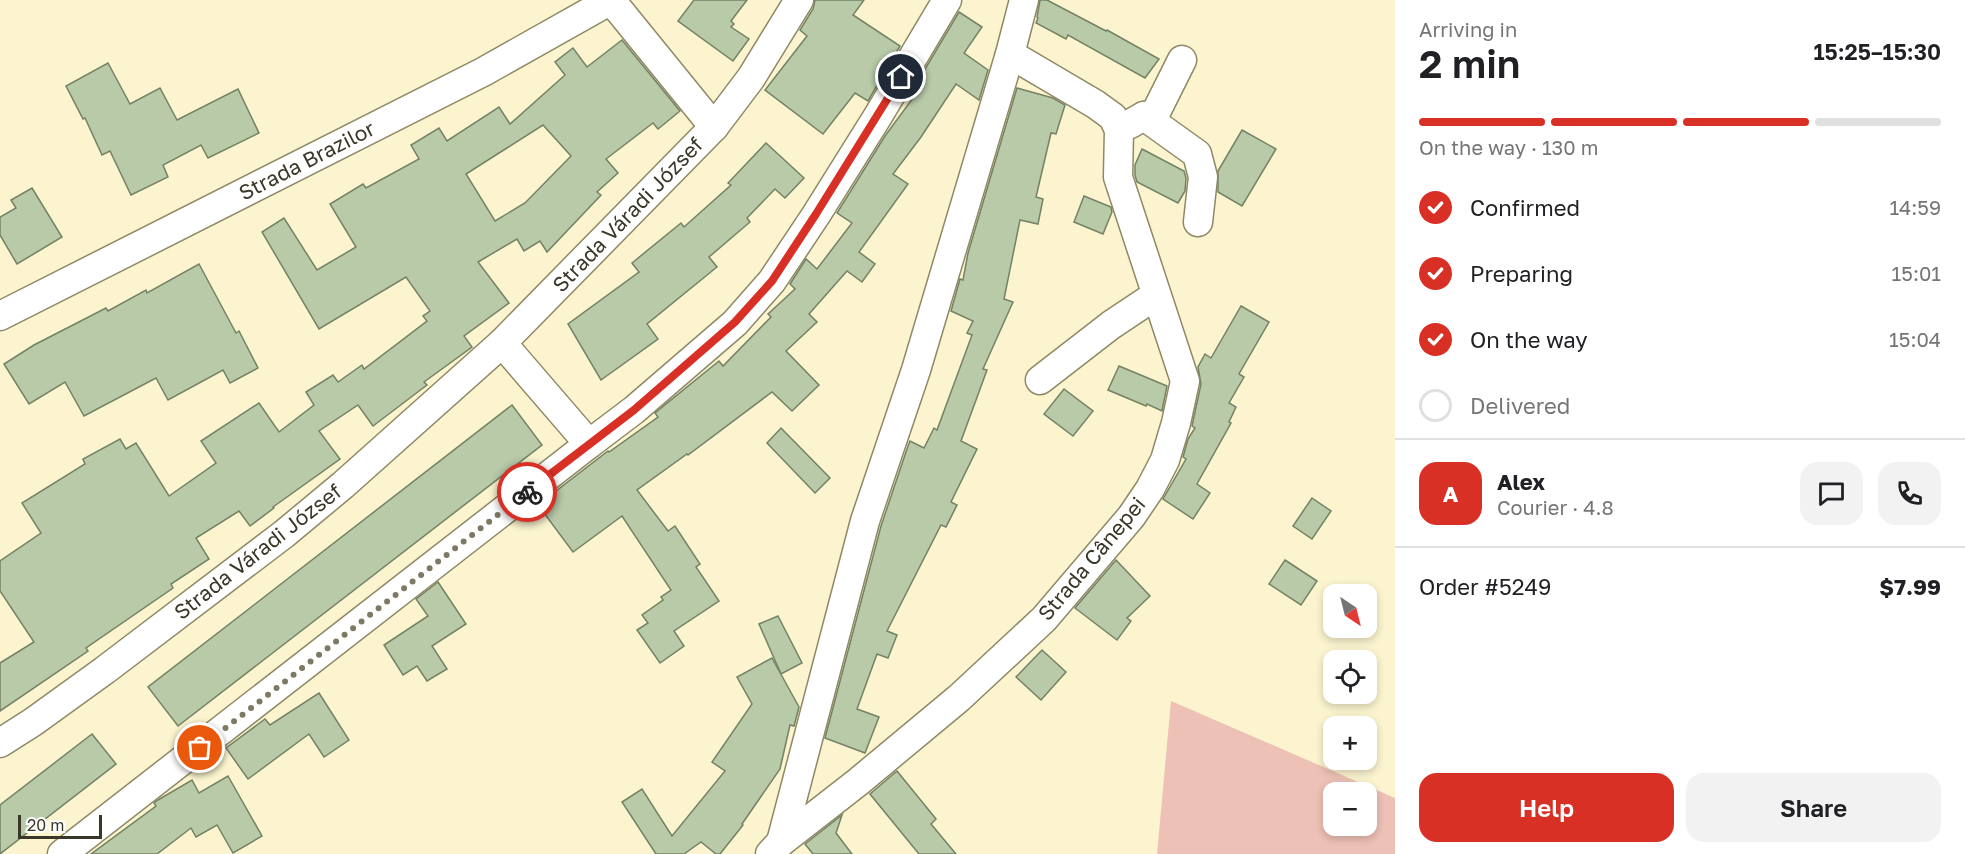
<!DOCTYPE html>
<html lang="en">
<head>
<meta charset="utf-8">
<style>
  body { margin:0; font-family:"Golos Text",sans-serif; background:#f2f2f2; color:#202124; height:100vh; display:flex; flex-direction:column; font-size:22px; white-space:nowrap }
  * { box-sizing:border-box; margin:0 }
  p { font-size:20px; color:#757577 }
  .icon { flex:none; width:33px; height:33px; fill:none; stroke:currentColor; stroke-width:2; stroke-linecap:round; stroke-linejoin:round }
  .map { position:relative; flex:1; overflow:hidden }
  .side { display:flex; flex-direction:column; background:#fff; width:570px }
  .side>* { flex:none }
  .needle { width:39px; rotate:145deg }
  .tools { position:absolute; left:1323px; top:584px; display:grid; gap:12px }
  .tools a { display:grid; place-items:center; width:54px; height:54px; border-radius:12px; background:#fff; box-shadow:0 3px 9px #0003; font-size:30px }
  .scale { position:absolute; left:18px; bottom:15px; width:84px; box-sizing:border-box; padding-left:6px; border:3px solid #3a3729; border-top:0; font-size:16px; line-height:21px; white-space:nowrap; color:#3a3729; -webkit-text-stroke:4px #fff; paint-order:stroke }
  .pin { position:absolute; display:grid; place-items:center; width:51px; height:51px; color:#fff; margin:-26px; border:3px solid #fff; border-radius:50%; box-shadow:0 2px 6px #0007 }
  .courier { position:absolute; display:grid; place-items:center; width:60px; height:60px; margin:-30px; border:4px solid #d93025; border-radius:50%; background:#fff; color:#222; box-shadow:0 2px 8px #0007 }
  .head em { font-style:normal; font-weight:600 }
  .head div { display:flex; flex-direction:column-reverse }
  .head { display:flex; align-items:center; justify-content:space-between; height:102px; padding:0 24px }
  h1 { font-size:39px; font-weight:600; line-height:45px }
  .bar { display:grid; grid-template-columns:repeat(4,1fr); gap:9px 6px; align-content:center; height:72px; padding:0 24px }
  .bar i { height:8px; border-radius:4px; background:#e0e0e0 }
  .bar .selected { background:#d93025 }
  .bar p { grid-column:span 4 }
  .line { display:flex; align-items:center; gap:15px; padding:0 24px; border-top:2px solid #e0e0e0 }
  .line div { flex:1 }
  .round { display:grid; place-items:center; flex:none; width:63px; height:63px; border-radius:18px; background:#f2f2f2 }
  ol { padding:0 24px; list-style:none }
  li { display:flex; align-items:center; gap:18px; height:66px }
  li p { margin-inline-start:auto }
  li .icon { padding:6px; border-radius:50%; background:#d93025; color:#fff; stroke-width:4 }
  li:last-child { color:#757577 }
  li i { width:33px; height:33px; border:3px solid #e0e0e0; border-radius:50% }
  .button { display:flex; gap:12px; margin-top:auto; padding:12px 24px }
  .button a { flex:1; height:69px; border-radius:18px; background:#d93025; color:#fff; font-size:24px; font-weight:600; line-height:69px; text-align:center }
  .button a+a { background:#f2f2f2; color:#202124 }
  main { display:flex; flex:1; min-height:0 }
  .map>svg:first-child { display:block }
</style>
</head>
<body>
<main>
<div class="map">
<svg width="1395" height="854" viewBox="0 0 1395 854">
  <rect width="100%" height="100%" fill="#fbf4cf"/>
  <!-- green -->
  <path fill="#edc1b5" fill-rule="evenodd" d="M1171 701 1395 798V854H1157ZM1334 792H1366V825H1334Z"/>
  <!-- building -->
  <g fill="#b9caa9" stroke="#738263" stroke-width="1.5" fill-rule="evenodd">
    <polygon points="694,0 747,0 731,21 734,24 731,27 749,39 733,61 678,21"/>
    <polygon points="815,0 864,0 853,15 900,46 868,101 855,93 823,134 765,90 807,36 800,30 813,9"/>
    <polygon points="1040,0 1047,0 1106,31 1107,30 1159,59 1145,78 1068,35 1066,39 1036,23 1038,18 1037,17"/>
    <polygon points="959,12 982,27 964,53 988,70 979,100 956,84 921,137 893,174 908,184 859,252 875,264 862,282 847,271 809,314 817,322 786,351 819,385 792,411 772,392 688,455 687,454 637,490 668,531 675,526 700,564 696,567 719,601 674,631 684,646 660,663 637,630 648,623 642,615 663,600 661,597 671,590 622,516 573,552 538,505 608,451 609,452 658,417 655,413 719,361 723,366 771,317 768,314 795,289 790,284 806,259 817,269 852,223 837,213 885,136 916,94 912,91"/>
    <path d="M622 40 680 111 658 129 653 123 606 159 618 173 597 192 601 195 547 252 540 241 524 251 517 239 478 262 509 303 464 336 472 347 424 382 427 385 373 426 358 405 319 431 340 459 273 507 274 508 250 526 239 511 196 538 209 559 171 584 173 588 86 648 88 651 0 711V663L34 642 0 591V561L41 533 22 503 85 464 83 459 120 439 126 449 136 443 169 496 216 463 201 441 259 403 279 432 314 405 306 392 333 375 338 382 362 365 364 369 427 321 423 316 430 311 406 277 319 329 262 232 284 218 317 270 356 247 330 204 363 184 366 188 419 159 411 145 439 128 447 141 499 107 510 124 565 75 555 62 573 48 587 67ZM543 125 571 156 525 203 495 221 466 174Z"/>
    <polygon points="108,63 130,104 160,88 177,120 238,89 259,133 208,158 201,145 163,165 168,177 131,195 110,151 102,155 85,118 83,119 66,86"/>
    <polygon points="1017,88 1053,98 1065,105 1056,134 1051,133 1036,197 1043,199 1038,224 1020,220 1004,299 1013,302 983,369 987,370 961,441 977,449 951,502 957,505 946,527 941,525 887,631 897,635 888,658 877,654 857,709 879,717 865,753 825,738 881,526 908,446 910,441 924,448 934,428 937,430 972,335 967,333 973,321 951,311 960,279 963,280 968,253"/>
    <polygon points="1242,130 1276,149 1242,206 1218,192 1218,171"/>
    <polygon points="766,143 804,178 785,198 775,189 747,218 750,222 709,257 717,267 647,324 658,339 601,380 568,324 639,272 632,263 681,223 684,227 731,185 728,183"/>
    <polygon points="1142,149 1184,171 1186,178 1185,191 1178,203 1137,182 1135,175 1135,165"/>
    <polygon points="32,188 62,237 17,264 0,235 0,217 16,208 11,200"/>
    <polygon points="1084,196 1111,207 1112,212 1103,234 1074,222"/>
    <polygon points="199,264 236,333 239,331 258,368 230,383 223,370 168,400 156,378 84,416 65,382 29,404 4,364 34,345 106,308 108,311 146,290 147,293"/>
    <polygon points="1241,306 1269,322 1239,374 1244,377 1229,403 1236,407 1229,422 1231,423 1197,484 1210,493 1193,519 1163,499 1186,459 1183,457 1188,439 1195,428 1192,426 1201,384 1198,367 1205,354 1211,358"/>
    <polygon points="1119,366 1167,386 1162,411 1147,404 1146,406 1108,390"/>
    <polygon points="1064,389 1093,411 1073,436 1044,414"/>
    <polygon points="512,405 542,445 178,726 148,687"/>
    <polygon points="781,428 830,478 815,493 767,443"/>
    <polygon points="1312,498 1331,511 1312,539 1293,526"/>
    <polygon points="1116,560 1150,596 1127,618 1131,621 1117,640 1075,608"/>
    <polygon points="1285,560 1317,581 1301,605 1269,584"/>
    <polygon points="438,582 466,624 432,646 447,669 427,681 417,666 403,675 384,645 428,616 416,599"/>
    <polygon points="778,616 802,663 781,674 759,624"/>
    <polygon points="1042,650 1066,672 1041,700 1016,677"/>
    <polygon points="772,658 799,707 794,726 790,725 780,769 742,824 743,825 720,854 716,854 701,842 684,854 656,854 622,802 642,789 672,836 725,771 712,762 752,704 737,677"/>
    <polygon points="319,693 349,740 324,757 309,734 248,779 226,748 265,719 270,725"/>
    <polygon points="92,734 116,764 0,854 0,805"/>
    <polygon points="897,771 936,819 931,824 956,854 919,854 870,794"/>
    <polygon points="228,776 262,836 233,853 217,825 196,837 191,828 157,854 91,854 156,806 154,803 158,800 192,780 199,793"/>
    <polygon points="842,815 836,833 852,854 813,854 805,844"/>
  </g>
  <g fill="none" stroke-linecap="round" stroke-linejoin="round">
    <defs>
      <g id="minor">
        <polyline points="1144,116 1197,154 1203,177 1198,222"/>
        <polyline points="1130,124 1144,116 1155,114 1182,60"/>
        <polyline points="714,127 751,78 799,0"/>
        <polyline points="0,316 483,72 611,0"/>
        <polyline points="1040,380 1111,325 1156,295"/>
        <polyline points="589,444 634,410 735,323 772,281 816,215 878,116 947,0"/>
        <polyline points="0,743 33,722 105,670 284,534 343,485 502,343 714,127 619,10 610,1"/>
        <polyline points="781,842 865,521 916,370 1010,54 1024,0"/>
        <polyline points="62,854 589,444 502,343"/>
        <polyline points="770,854 781,842 858,782 959,698 1044,619 1131,517 1150,489 1165,460 1176,423 1185,381 1118,177 1119,130 1113,117 1095,104 1010,54"/>
      </g>
    </defs>
    <!-- minor casing -->
    <use href="#minor" stroke="#8f8866" stroke-width="31"/>
    <!-- minor -->
    <use href="#minor" stroke="#fff" stroke-width="28"/>
  </g>
  <g fill="none" stroke-linecap="round" stroke-linejoin="round">
    <!-- done -->
    <polyline stroke="#7e7963" stroke-width="6" stroke-dasharray="0 10.8" points="200,748 527,492"/>
    <!-- route -->
    <polyline stroke="#d93025" stroke-width="8" points="527,492 634,410 735,322 772,281 816,214 901,77"/>
  </g>
  <g text-anchor="middle" stroke-width="4.5" stroke-linejoin="round" paint-order="stroke">
    <!-- street labels -->
    <g font-size="21" fill="#3a3729" stroke="#fff">
      <text transform="translate(307 161) rotate(-27)" y="7">Strada Brazilor</text>
      <text transform="translate(628 215) rotate(-46)" y="7">Strada Váradi József</text>
      <text transform="translate(258 552) rotate(-38)" y="7">Strada Váradi József</text>
      <text transform="translate(1092 559) rotate(-50)" y="7">Strada Cânepei</text>
    </g>
  </g>
</svg>
<div class="tools">
<a><svg class="needle" viewBox="-14 -14 28 28"><path d="M0-13l5 13h-10z" fill="#e53935"/><path d="M0 13l5-13h-10z" fill="#757577"/></svg></a>
<a><svg class="icon" aria-label="locate" viewBox="0 0 24 24"><circle cx="12" cy="12" r="6"/><path d="M12 2v4M12 18v4M2 12h4M18 12h4"/></svg></a>
<a>+</a>
<a>−</a>
</div>
<div class="scale">20 m</div>
<div class="pin" style="left:200px;top:748px;background:#ea580c"><svg class="icon" aria-label="bag" viewBox="0 0 24 24"><path d="M5 8h14l-1 12H6zM9 8a3 3 0 0 1 6 0"/></svg></div>
<div class="pin" style="left:901px;top:77px;background:#1f2937"><svg class="icon" aria-label="home" viewBox="0 0 24 24"><path d="M3 11l9-7 9 7M6 9v11h12V9"/></svg></div>
<div class="courier" style="left:527px;top:492px"><svg class="icon" aria-label="bike" viewBox="0 0 24 24"><circle cx="6" cy="16" r="4"/><circle cx="18" cy="16" r="4"/><path d="M6 16l4-8h5l3 8M10 8l3 8H6M13 5h3"/></svg></div>
</div>
<section class="side">
<div class="head"><div><h1>2 min</h1><p>Arriving in</p></div><em>15:25–15:30</em></div>
<div class="bar"><i class="selected"></i><i class="selected"></i><i class="selected"></i><i></i><p>On the way · 130 m</p></div>
<ol>
<li><svg class="icon" aria-label="check" viewBox="0 0 24 24"><path d="M5 12l5 5 9-10"/></svg>Confirmed<p>14:59</p></li>
<li><svg class="icon" aria-label="check" viewBox="0 0 24 24"><path d="M5 12l5 5 9-10"/></svg>Preparing<p>15:01</p></li>
<li><svg class="icon" aria-label="check" viewBox="0 0 24 24"><path d="M5 12l5 5 9-10"/></svg>On the way<p>15:04</p></li>
<li><i></i>Delivered</li>
</ol>
<div class="line" style="height:108px"><b class="round" style="background:#d93025;color:#fff">A</b><div><b>Alex</b><p>Courier · 4.8</p></div><a class="round"><svg class="icon" aria-label="chat" viewBox="0 0 24 24"><path d="M4 5h16v11H9l-5 4z"/></svg></a><a class="round"><svg class="icon" aria-label="phone" viewBox="0 0 24 24"><path d="M5 4h4l2 5-3 2q2 4 5 5l2-3 5 2v4C11 20 4 13 5 4z"/></svg></a></div>
<div class="line" style="height:78px"><div>Order #5249</div><b>$7.99</b></div>
<div class="button"><a>Help</a><a>Share</a></div>
</section>
</main>
</body>
</html>
